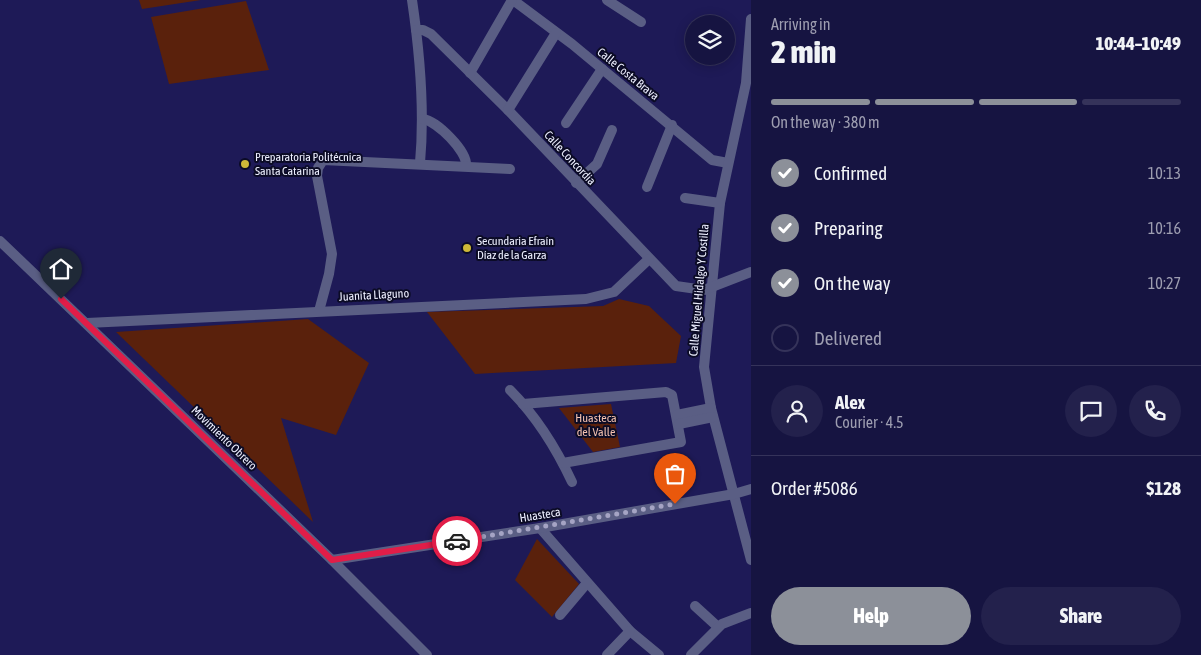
<!DOCTYPE html>
<html lang="en">
<head>
<meta charset="utf-8">
<style>
  body { margin:0; font-family:"Asap Condensed",sans-serif; background:#23214c; color:#f1f3f6; height:100vh; display:flex; flex-direction:column; font-size:19px; white-space:nowrap }
  * { box-sizing:border-box; margin:0 }
  p { font-size:16px; color:#9e9eb1 }
  .icon { flex:none; width:28px; height:28px; fill:none; stroke:currentColor; stroke-width:2; stroke-linecap:round; stroke-linejoin:round }
  .map { position:relative; flex:1; overflow:hidden }
  .drawer { display:flex; flex-direction:column; background:#161441; width:450px }
  .drawer>* { flex:none }
  .fabs { position:absolute; left:685px; top:15px; display:grid; gap:10px }
  .fabs a { display:grid; place-items:center; width:50px; height:50px; border-radius:50%; background:#161441; box-shadow:0 2px 12px #0003,0 0 0 1px #35335a; font-size:25px }
  .pin { position:absolute; display:grid; place-items:center; width:42px; height:42px; color:#fff; margin:-51px -21px; border-radius:50% 50% 50% 0; rotate:-45deg; box-shadow:0 0 5px #0007 }
  .pin .icon { rotate:45deg }
  .courier { position:absolute; display:grid; place-items:center; width:50px; height:50px; margin:-25px; border:4px solid #e11d48; border-radius:50%; background:#fff; color:#222; box-shadow:0 1px 6px #0007 }
  .headline em { font-style:normal; font-weight:800 }
  .headline div { display:flex; flex-direction:column-reverse }
  .headline { display:flex; align-items:center; justify-content:space-between; height:85px; padding:0 20px }
  h1 { font-size:32px; font-weight:800; line-height:38px }
  .bar { display:grid; grid-template-columns:repeat(4,1fr); gap:8px 5px; align-content:center; height:60px; padding:0 20px }
  .bar i { height:6px; border-radius:4px; background:#35335a }
  .bar .on { background:#8c9099 }
  .bar p { grid-column:span 4 }
  .line { display:flex; align-items:center; gap:12px; padding:0 20px; border-top:1px solid #35335a }
  .line div { flex:1 }
  .round { display:grid; place-items:center; flex:none; width:52px; height:52px; border-radius:26px; background:#23214c }
  ol { padding:0 20px; list-style:none }
  li { display:flex; align-items:center; gap:15px; height:55px }
  li p { margin-inline-start:auto }
  li .icon { padding:5px; border-radius:50%; background:#8c9099; color:#fff; stroke-width:4 }
  li:last-child { color:#9e9eb1 }
  li i { width:28px; height:28px; border:2px solid #35335a; border-radius:50% }
  .cta { display:flex; gap:10px; margin-top:auto; padding:10px 20px }
  .cta a { flex:1; height:58px; border-radius:30px; background:#8c9099; color:#fff; font-size:20px; font-weight:800; line-height:58px; text-align:center }
  .cta a+a { background:#23214c; color:#f1f3f6 }
  main { display:flex; flex:1; min-height:0 }
  .map>svg:first-child { display:block }
</style>
</head>
<body>
<main>
<div class="map">
<svg width="751" height="655" viewBox="0 0 751 655">
  <rect width="100%" height="100%" fill="#1e1a57"/>
  <!-- green -->
  <g fill="#5a210c">
    <polygon points="139,0 201,0 142,9"/>
    <polygon points="246,1 269,70 169,84 151,17"/>
    <polygon points="619,299 649,306 681,336 676,363 475,374 427,312 603,306"/>
    <polygon points="308,319 369,363 336,435 281,418 313,522 116,332"/>
    <polygon points="611,404 620,447 593,452 559,408"/>
    <polygon points="537,539 579,584 552,617 515,580"/>
  </g>
  <g fill="none" stroke-linecap="round" stroke-linejoin="round">
    <!-- minor -->
    <g stroke="#5a5e84" stroke-width="10">
      <path d="M412 0C420 54 425 108 420 163"/>
      <polyline points="513,0 572,44 712,160 728,163"/>
      <polyline points="607,0 641,22"/>
      <polyline points="751,19 746,83 720,203 704,367 711,408 751,560"/>
      <polyline points="416,30 423,30 431,34 508,110 676,286 704,290 751,272"/>
      <polyline points="470,73 512,0"/>
      <polyline points="508,110 556,33"/>
      <path d="M423 119C437 121 467 151 466 165"/>
      <polyline points="566,123 602,69"/>
      <polyline points="576,183 597,164 612,130"/>
      <polyline points="647,187 672,125"/>
      <polyline points="685,198 720,203"/>
      <polyline points="0,241 332,560 427,655"/>
      <polyline points="319,311 329,274 332,254 317,176 318,168 323,160 510,169"/>
      <polyline points="87,323 586,299 614,292 649,259"/>
      <path d="M510 390C536 416 557 450 572 482"/>
      <polyline points="523,404 666,392 672,395 681,442 563,463"/>
      <polyline points="677,415 711,408"/>
      <polyline points="679,424 713,417"/>
      <polyline points="540,528 630,631 659,655"/>
      <polyline points="332,560 540,528 734,494 751,489"/>
      <polyline points="695,606 718,627"/>
      <polyline points="560,615 587,583"/>
      <polyline points="607,655 630,631"/>
      <polyline points="691,655 722,624 751,613"/>
    </g>
  </g>
  <g fill="none" stroke-linecap="round" stroke-linejoin="round">
    <!-- done -->
    <polyline stroke="#a5a4c4" stroke-width="5" stroke-dasharray="0 9" points="457,541 675,504"/>
    <!-- route -->
    <polyline stroke="#e11d48" stroke-width="6" points="61,299 332,560 457,541"/>
  </g>
  <!-- markers -->
  <g fill="#ceb838" stroke="#0b0b25" stroke-width="2">
    <circle cx="245" cy="164" r="5"/>
    <circle cx="467" cy="248" r="5"/>
  </g>
  <g text-anchor="middle" stroke-width="4" stroke-linejoin="round" paint-order="stroke">
    <!-- street labels -->
    <g font-size="12" fill="#edefff" stroke="#0b0b25">
      <text transform="translate(628 74) rotate(39)" y="4">Calle Costa Brava</text>
      <text transform="translate(570 158) rotate(47)" y="4">Calle Concordia</text>
      <text transform="translate(699 290) rotate(-85)" y="4">Calle Miguel Hidalgo Y Costilla</text>
      <text transform="translate(374 295) rotate(-3)" y="4">Juanita Llaguno</text>
      <text transform="translate(224 438) rotate(44)" y="4">Movimiento Obrero</text>
      <text transform="translate(540 515) rotate(-9)" y="4">Huasteca</text>
    </g>
    <!-- poi labels -->
    <g font-size="12" fill="#edefff" stroke="#0b0b25" text-anchor="start">
      <text x="255" y="161">Preparatoria Politécnica<tspan x="255" dy="14">Santa Catarina</tspan></text>
      <text x="477" y="245">Secundaria Efraín<tspan x="477" dy="14">Díaz de la Garza</tspan></text>
    </g>
    <!-- park labels -->
    <g font-size="12" fill="#f7c3b1" stroke="#0b0b25">
      <text x="596" y="422">Huasteca<tspan x="596" dy="14">del Valle</tspan></text>
    </g>
  </g>
</svg>
<div class="fabs">
<a><svg class="icon" aria-label="layers" viewBox="0 0 24 24"><path d="M12 4l9 5-9 5-9-5zM3 14l9 5 9-5"/></svg></a>
</div>
<div class="pin" style="left:675px;top:504px;background:#ea580c"><svg class="icon" aria-label="bag" viewBox="0 0 24 24"><path d="M5 8h14l-1 12H6zM9 8a3 3 0 0 1 6 0"/></svg></div>
<div class="pin" style="left:61px;top:299px;background:#1f2937"><svg class="icon" aria-label="home" viewBox="0 0 24 24"><path d="M3 11l9-7 9 7M6 9v11h12V9"/></svg></div>
<div class="courier" style="left:457px;top:541px"><svg class="icon" aria-label="car" viewBox="0 0 24 24"><path d="M5 17H2v-5l4-1 3-4h7l3 4 3 1v5h-3M9 17h6M6 11h13"/><circle cx="7" cy="17" r="2"/><circle cx="17" cy="17" r="2"/></svg></div>
</div>
<section class="drawer">
<div class="headline"><div><h1>2 min</h1><p>Arriving in</p></div><em>10:44–10:49</em></div>
<div class="bar"><i class="on"></i><i class="on"></i><i class="on"></i><i></i><p>On the way · 380 m</p></div>
<ol>
<li><svg class="icon" aria-label="check" viewBox="0 0 24 24"><path d="M5 12l5 5 9-10"/></svg>Confirmed<p>10:13</p></li>
<li><svg class="icon" aria-label="check" viewBox="0 0 24 24"><path d="M5 12l5 5 9-10"/></svg>Preparing<p>10:16</p></li>
<li><svg class="icon" aria-label="check" viewBox="0 0 24 24"><path d="M5 12l5 5 9-10"/></svg>On the way<p>10:27</p></li>
<li><i></i>Delivered</li>
</ol>
<div class="line" style="height:90px"><a class="round"><svg class="icon" aria-label="person" viewBox="0 0 24 24"><circle cx="12" cy="8" r="4"/><path d="M4 21q1-7 8-7t8 7"/></svg></a><div><b>Alex</b><p>Courier · 4.5</p></div><a class="round"><svg class="icon" aria-label="chat" viewBox="0 0 24 24"><path d="M4 5h16v11H9l-5 4z"/></svg></a><a class="round"><svg class="icon" aria-label="phone" viewBox="0 0 24 24"><path d="M5 4h4l2 5-3 2q2 4 5 5l2-3 5 2v4C11 20 4 13 5 4z"/></svg></a></div>
<div class="line" style="height:65px"><div>Order #5086</div><b>$128</b></div>
<div class="cta"><a>Help</a><a>Share</a></div>
</section>
</main>
</body>
</html>
